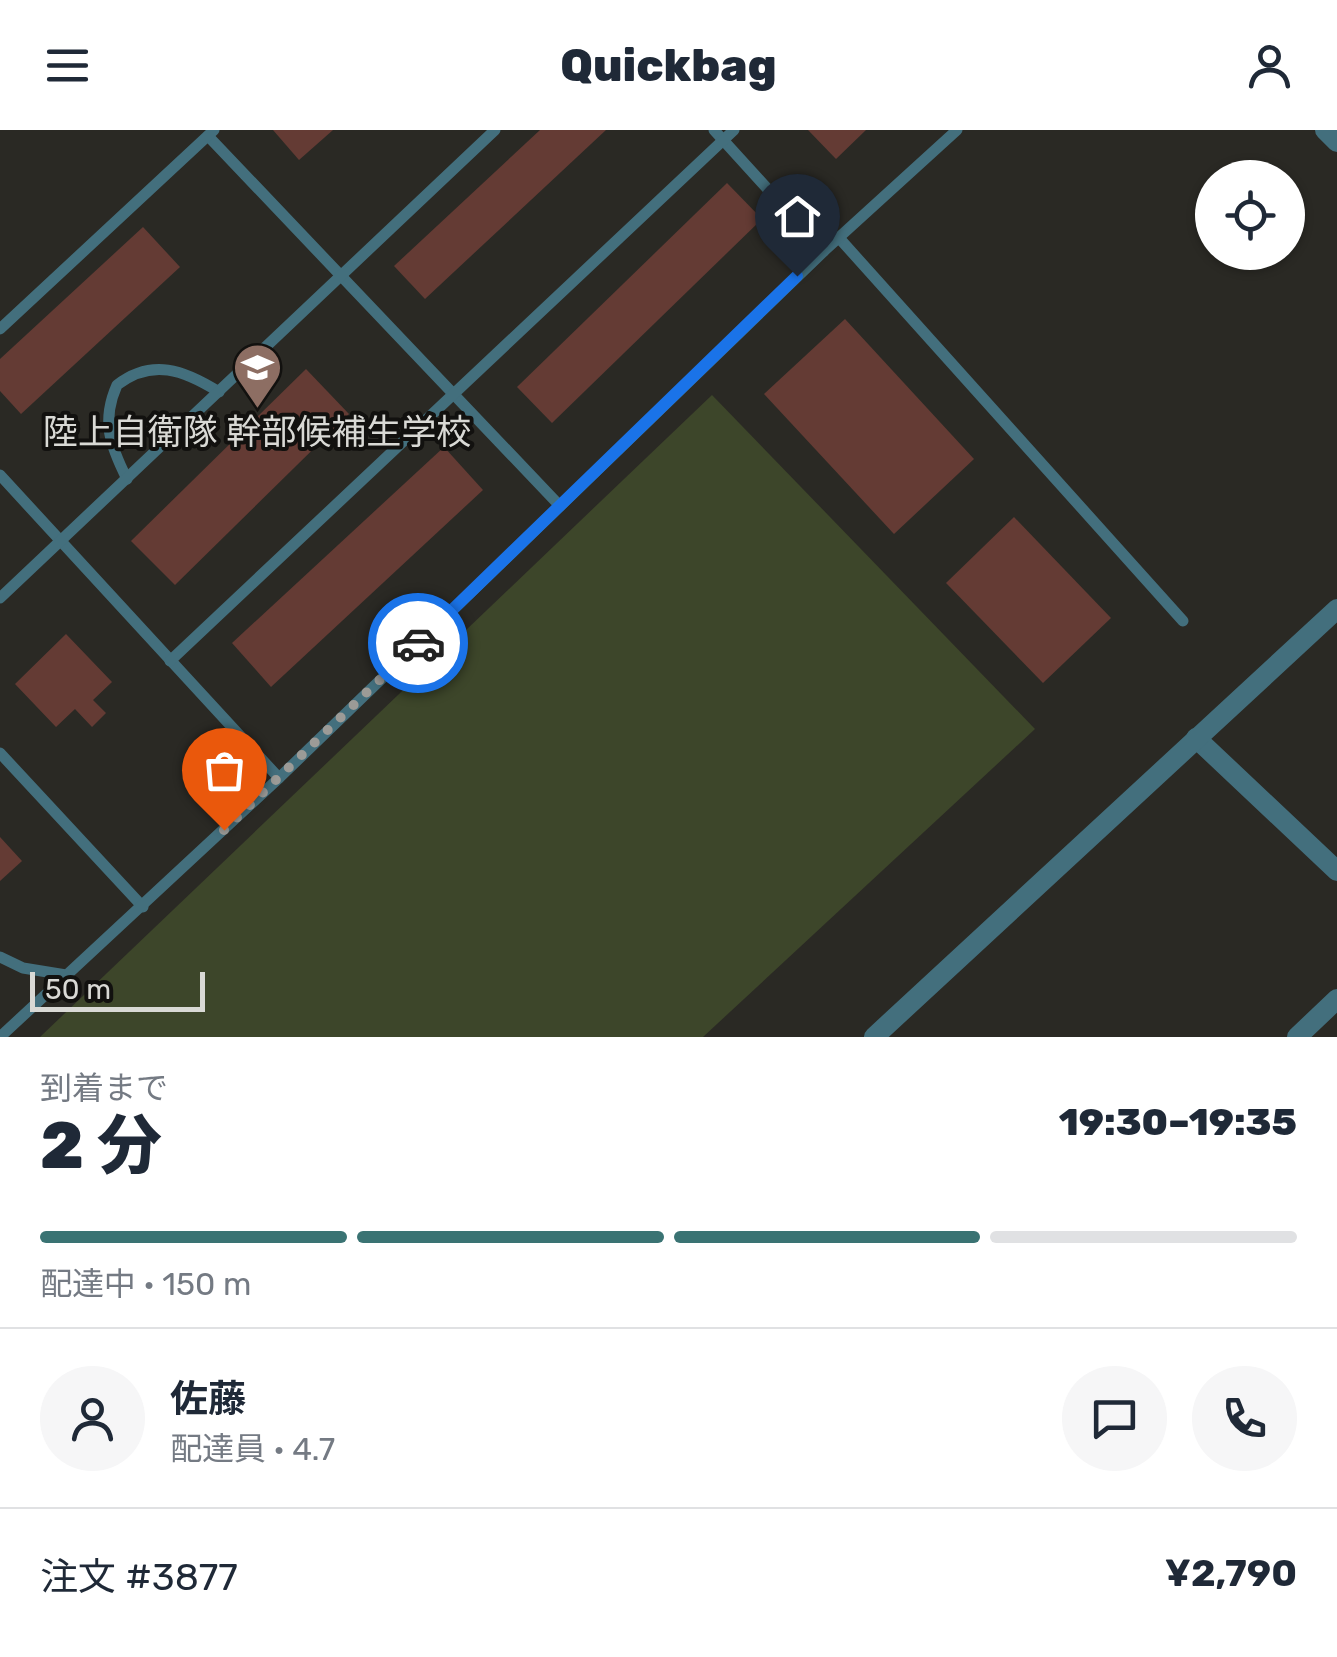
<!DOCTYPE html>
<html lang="ja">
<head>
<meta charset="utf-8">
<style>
  body { margin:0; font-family:Rubik,"Noto Sans JP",sans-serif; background:#f6f6f7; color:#1f2937; height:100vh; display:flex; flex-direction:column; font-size:38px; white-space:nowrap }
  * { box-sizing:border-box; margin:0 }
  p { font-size:32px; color:#747a83 }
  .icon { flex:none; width:55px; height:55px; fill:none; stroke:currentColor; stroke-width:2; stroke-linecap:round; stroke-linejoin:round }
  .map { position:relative; height:907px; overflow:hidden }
  .sheet { display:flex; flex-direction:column; background:#fff; flex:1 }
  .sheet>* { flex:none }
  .controls { position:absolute; left:1195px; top:30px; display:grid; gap:20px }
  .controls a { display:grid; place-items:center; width:110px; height:110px; border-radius:50%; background:#fff; box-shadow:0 2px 8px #0004; font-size:50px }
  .scale { position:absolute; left:30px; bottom:25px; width:175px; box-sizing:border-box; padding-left:10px; border:5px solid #d9d9d5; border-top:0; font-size:28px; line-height:35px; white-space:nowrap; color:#d9d9d5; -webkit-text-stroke:8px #12110f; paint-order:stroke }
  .pin { position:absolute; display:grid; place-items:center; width:85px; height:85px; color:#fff; margin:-102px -42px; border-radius:50% 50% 50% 0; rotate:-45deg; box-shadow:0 0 10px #0007 }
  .pin .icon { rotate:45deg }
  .courier { position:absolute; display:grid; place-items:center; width:100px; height:100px; margin:-50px; border:8px solid #1a73e8; border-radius:50%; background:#fff; color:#222; box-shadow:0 2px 12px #0007 }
  .summary em { font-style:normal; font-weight:800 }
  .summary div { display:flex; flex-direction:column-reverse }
  .summary { display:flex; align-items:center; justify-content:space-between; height:170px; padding:0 40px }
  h1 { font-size:65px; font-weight:800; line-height:75px }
  .bar { display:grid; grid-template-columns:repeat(4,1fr); gap:15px 10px; align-content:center; height:120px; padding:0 40px }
  .bar i { height:12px; border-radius:8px; background:#e0e1e3 }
  .bar .on { background:#3a7373 }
  .bar p { grid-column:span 4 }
  .line { display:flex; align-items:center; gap:25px; padding:0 40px; border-top:2px solid #e0e1e3 }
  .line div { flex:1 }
  .round { display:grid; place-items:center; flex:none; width:105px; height:105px; border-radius:52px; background:#f6f6f7 }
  header { display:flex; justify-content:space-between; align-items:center; height:130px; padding:0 40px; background:#fff; font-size:45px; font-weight:800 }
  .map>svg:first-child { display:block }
</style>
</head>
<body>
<header><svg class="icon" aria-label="menu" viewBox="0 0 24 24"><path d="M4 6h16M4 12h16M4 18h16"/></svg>Quickbag<svg class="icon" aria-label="person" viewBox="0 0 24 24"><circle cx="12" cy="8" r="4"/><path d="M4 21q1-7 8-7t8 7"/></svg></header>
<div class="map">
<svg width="1337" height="907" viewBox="0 0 1337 907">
  <rect width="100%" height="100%" fill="#2a2924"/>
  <!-- green -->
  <polygon fill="#3d462a" points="712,265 1035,599 703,907 40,907"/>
  <!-- building -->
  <g fill="#643b34">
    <polygon points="273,0 333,0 299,30"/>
    <polygon points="540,0 606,0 425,169 394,136"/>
    <polygon points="808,0 866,0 836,29"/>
    <polygon points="727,53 762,89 552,293 517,257"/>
    <polygon points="143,97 180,137 21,284 0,261 0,229"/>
    <polygon points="845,189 974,329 894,404 764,264"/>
    <polygon points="306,239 349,284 175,455 131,411"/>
    <polygon points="444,317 483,360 271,557 232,513"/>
    <polygon points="1014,387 1111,488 1043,553 946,453"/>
    <polygon points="66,504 112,552 93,570 106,583 92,597 75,579 56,597 15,554"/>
    <polygon points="0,707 22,731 0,751"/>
  </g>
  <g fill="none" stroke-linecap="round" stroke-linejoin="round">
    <!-- service -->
    <g stroke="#436f7d" stroke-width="11">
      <polyline points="714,0 824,121"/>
      <polyline points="208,6 560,376"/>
      <polyline points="840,109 1183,491"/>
      <polyline points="0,199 214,0"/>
      <polyline points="0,345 279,648"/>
      <path d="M127 349C110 315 101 291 117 255 152 228 184 240 219 262"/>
      <polyline points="0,468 495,0"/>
      <polyline points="170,531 734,0"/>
      <polyline points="0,623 143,777"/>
      <polyline points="0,827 23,838 66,845"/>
      <polyline points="0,907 279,648 824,121 957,0"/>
    </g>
    <!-- minor -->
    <g stroke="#436f7d" stroke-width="20">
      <polyline points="1325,0 1337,12"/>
      <polyline points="1196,608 1337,741"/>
      <polyline points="874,907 1337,479"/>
      <polyline points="1297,907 1337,869"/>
    </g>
  </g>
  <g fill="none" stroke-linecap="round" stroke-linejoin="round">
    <!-- done -->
    <polyline stroke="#9c9b97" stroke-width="10" stroke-dasharray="0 18" points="224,700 418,513"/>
    <!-- route -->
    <polyline stroke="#1a73e8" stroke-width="12" points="418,513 797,146"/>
  </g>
  <!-- icons -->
  <defs>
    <symbol id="school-pin" viewBox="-11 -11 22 30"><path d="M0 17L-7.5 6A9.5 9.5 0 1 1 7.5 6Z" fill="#8d6e63" stroke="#12110f"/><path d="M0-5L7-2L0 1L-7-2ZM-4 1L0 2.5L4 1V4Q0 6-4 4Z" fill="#fff"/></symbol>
  </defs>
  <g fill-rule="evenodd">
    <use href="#school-pin" x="230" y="210" width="55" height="75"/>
  </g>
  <g text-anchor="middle" stroke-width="8" stroke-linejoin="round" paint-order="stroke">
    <!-- poi labels -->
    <g font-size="35" fill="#d9d9d5" stroke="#12110f">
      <text x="257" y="314">陸上自衛隊 幹部候補生学校</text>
    </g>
  </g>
</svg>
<div class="controls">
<a><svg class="icon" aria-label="locate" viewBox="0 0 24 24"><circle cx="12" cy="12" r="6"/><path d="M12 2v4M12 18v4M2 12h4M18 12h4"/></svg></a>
</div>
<div class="scale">50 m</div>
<div class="pin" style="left:224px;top:700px;background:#ea580c"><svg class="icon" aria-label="bag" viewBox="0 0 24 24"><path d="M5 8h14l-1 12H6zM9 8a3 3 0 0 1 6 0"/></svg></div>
<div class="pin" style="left:797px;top:146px;background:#1f2937"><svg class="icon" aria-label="home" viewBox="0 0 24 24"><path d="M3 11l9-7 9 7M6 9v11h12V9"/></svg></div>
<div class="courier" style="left:418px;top:513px"><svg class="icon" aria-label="car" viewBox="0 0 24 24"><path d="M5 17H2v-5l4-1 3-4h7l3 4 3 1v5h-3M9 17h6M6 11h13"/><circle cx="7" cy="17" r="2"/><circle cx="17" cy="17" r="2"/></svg></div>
</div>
<section class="sheet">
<div class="summary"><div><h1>2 分</h1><p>到着まで</p></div><em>19:30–19:35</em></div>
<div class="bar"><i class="on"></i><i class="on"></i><i class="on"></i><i></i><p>配達中 · 150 m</p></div>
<div class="line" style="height:180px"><a class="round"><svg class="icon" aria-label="person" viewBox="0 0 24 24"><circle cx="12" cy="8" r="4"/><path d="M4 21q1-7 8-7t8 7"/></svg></a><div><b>佐藤</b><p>配達員 · 4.7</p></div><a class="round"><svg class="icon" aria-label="chat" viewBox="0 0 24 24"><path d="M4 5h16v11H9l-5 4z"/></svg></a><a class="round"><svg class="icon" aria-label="phone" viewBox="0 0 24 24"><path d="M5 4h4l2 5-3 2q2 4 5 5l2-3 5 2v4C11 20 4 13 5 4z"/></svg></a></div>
<div class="line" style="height:130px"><div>注文 #3877</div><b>¥2,790</b></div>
</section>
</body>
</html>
